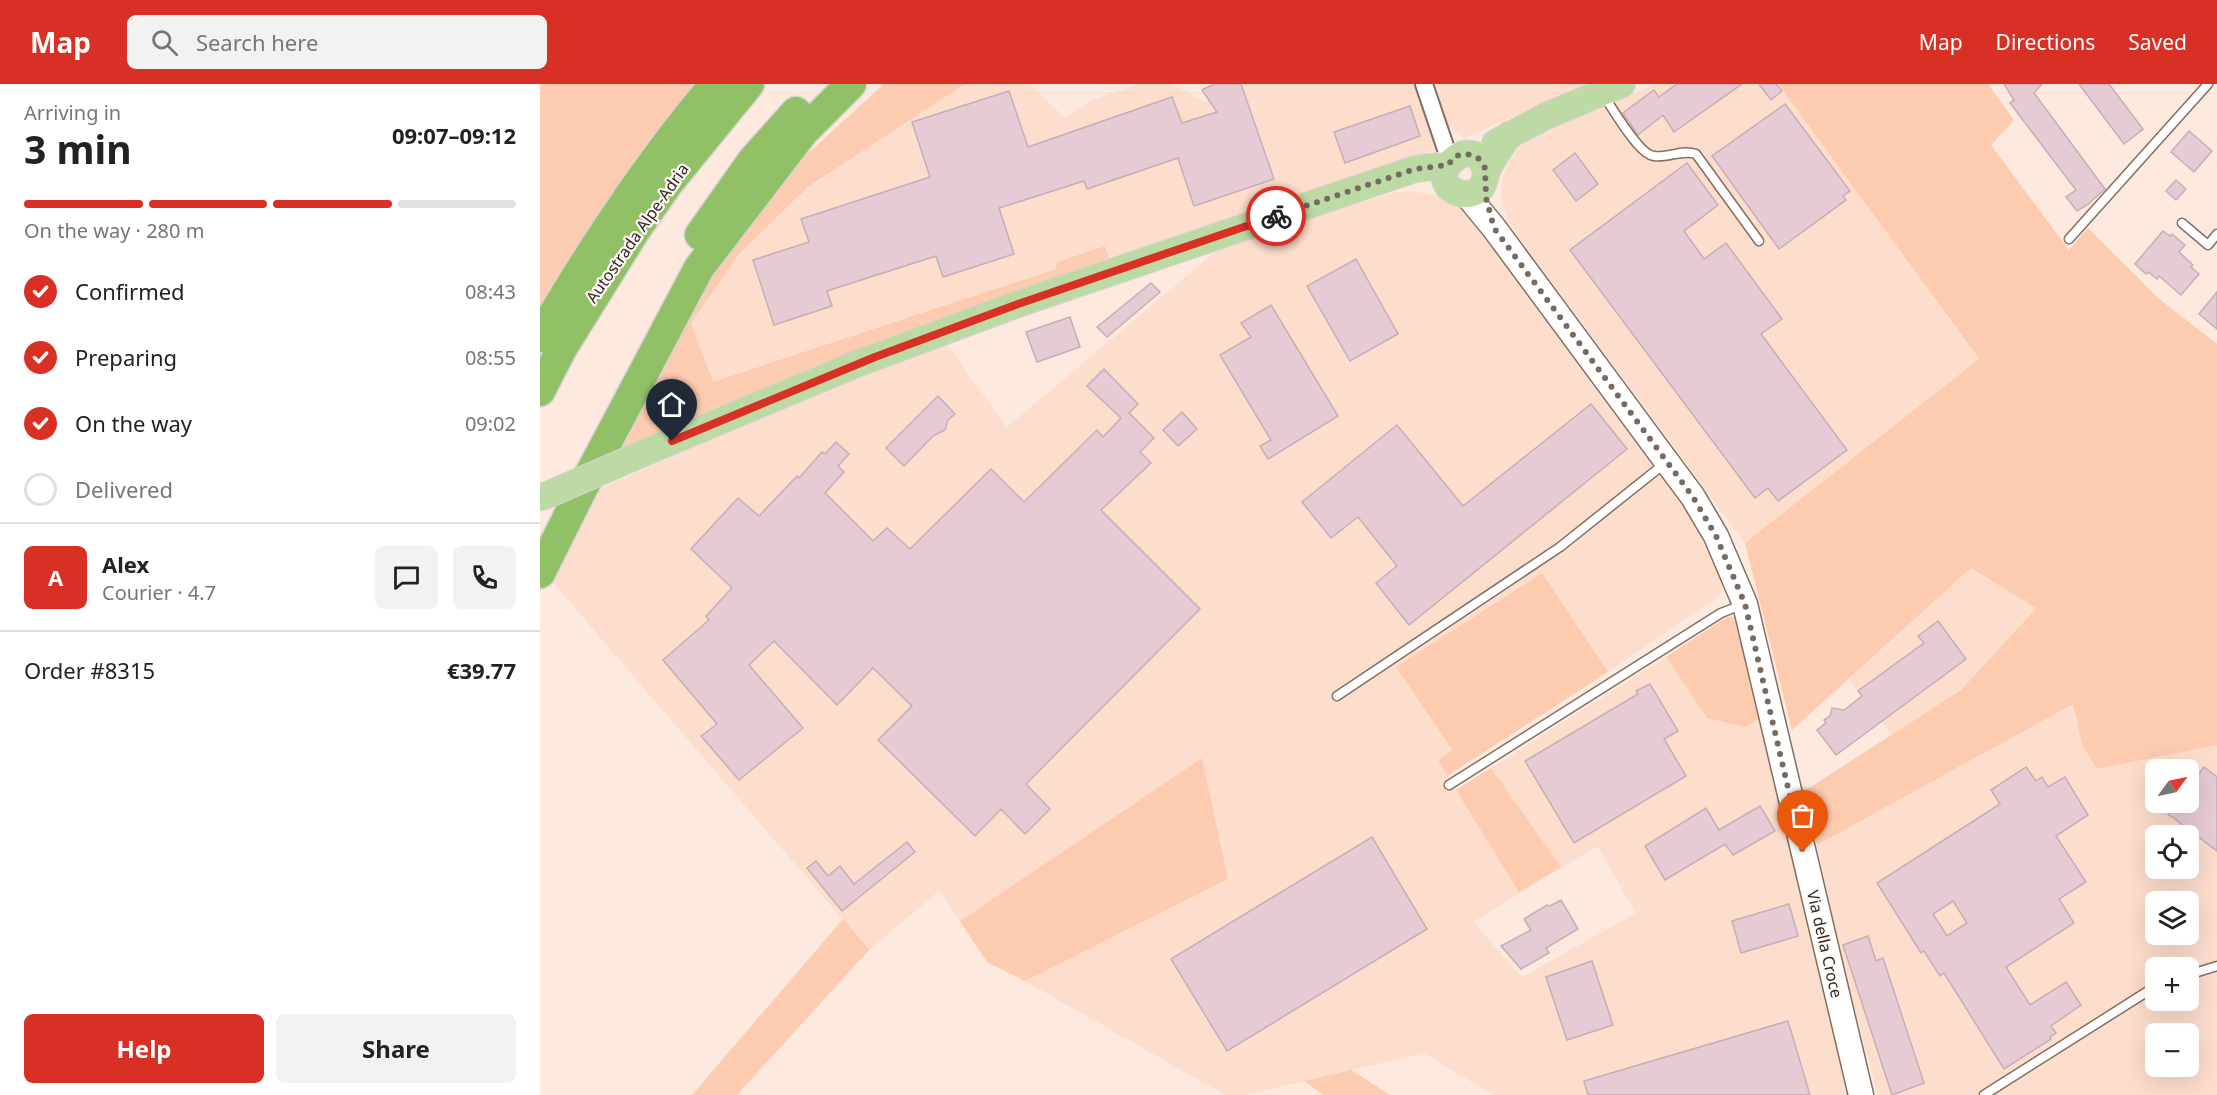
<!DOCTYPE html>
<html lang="en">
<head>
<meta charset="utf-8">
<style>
  body { margin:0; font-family:"Noto Sans",sans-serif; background:#f2f2f2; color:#222; height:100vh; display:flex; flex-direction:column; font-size:22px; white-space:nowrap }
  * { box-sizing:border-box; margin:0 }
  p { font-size:20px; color:#767676 }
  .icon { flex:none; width:33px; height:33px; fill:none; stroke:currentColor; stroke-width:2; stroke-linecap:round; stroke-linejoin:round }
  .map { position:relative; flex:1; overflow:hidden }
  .side { display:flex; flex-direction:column; background:#fff; width:540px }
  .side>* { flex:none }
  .needle { width:39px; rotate:57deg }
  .buttons { position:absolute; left:1605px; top:675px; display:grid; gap:12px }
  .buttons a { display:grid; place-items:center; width:54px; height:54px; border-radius:9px; background:#fff; box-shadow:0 6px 24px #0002; font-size:30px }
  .pin { position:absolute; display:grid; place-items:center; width:51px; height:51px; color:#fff; margin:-62px -26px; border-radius:50% 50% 50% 0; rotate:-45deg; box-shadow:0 0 6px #0007 }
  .pin .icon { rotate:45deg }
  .courier { position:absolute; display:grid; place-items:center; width:60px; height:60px; margin:-30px; border:4px solid #d93025; border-radius:50%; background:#fff; color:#222; box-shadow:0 2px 8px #0007 }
  .headline em { font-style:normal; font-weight:700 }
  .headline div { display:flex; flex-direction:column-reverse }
  .headline { display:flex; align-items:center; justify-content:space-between; height:102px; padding:0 24px }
  h1 { font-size:39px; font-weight:700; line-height:45px }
  .bar { display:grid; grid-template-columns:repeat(4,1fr); gap:9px 6px; align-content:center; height:72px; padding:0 24px }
  .bar i { height:8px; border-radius:4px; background:#e0e0e0 }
  .bar .active { background:#d93025 }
  .bar p { grid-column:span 4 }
  .line { display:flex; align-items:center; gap:15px; padding:0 24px; border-top:2px solid #e0e0e0 }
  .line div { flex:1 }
  .round { display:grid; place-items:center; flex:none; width:63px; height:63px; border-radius:9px; background:#f2f2f2 }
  ol { padding:0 24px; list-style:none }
  li { display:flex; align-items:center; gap:18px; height:66px }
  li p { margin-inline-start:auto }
  li .icon { padding:6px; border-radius:50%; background:#d93025; color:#fff; stroke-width:4 }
  li:last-child { color:#767676 }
  li i { width:33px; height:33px; border:3px solid #e0e0e0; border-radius:50% }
  .action { display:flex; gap:12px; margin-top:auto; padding:12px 24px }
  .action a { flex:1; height:69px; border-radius:9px; background:#d93025; color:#fff; font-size:24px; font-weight:700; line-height:69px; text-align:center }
  .action a+a { background:#f2f2f2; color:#222 }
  header { display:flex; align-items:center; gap:36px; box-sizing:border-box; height:84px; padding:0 30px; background:#d93025; color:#fff }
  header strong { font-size:28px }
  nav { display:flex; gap:33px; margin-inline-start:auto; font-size:21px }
  .search { width:420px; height:54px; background:#f2f2f2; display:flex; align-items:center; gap:15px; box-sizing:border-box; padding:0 21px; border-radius:9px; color:#767676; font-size:22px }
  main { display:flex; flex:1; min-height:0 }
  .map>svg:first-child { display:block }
</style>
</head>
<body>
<header>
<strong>Map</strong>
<div class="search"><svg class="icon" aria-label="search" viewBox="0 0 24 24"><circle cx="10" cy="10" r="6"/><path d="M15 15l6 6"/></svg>Search here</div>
<nav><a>Map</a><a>Directions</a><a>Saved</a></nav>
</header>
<main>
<section class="side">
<div class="headline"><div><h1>3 min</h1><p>Arriving in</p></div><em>09:07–09:12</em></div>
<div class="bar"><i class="active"></i><i class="active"></i><i class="active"></i><i></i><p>On the way · 280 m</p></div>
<ol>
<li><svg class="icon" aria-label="check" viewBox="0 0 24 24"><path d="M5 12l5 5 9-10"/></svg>Confirmed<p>08:43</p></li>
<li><svg class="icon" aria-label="check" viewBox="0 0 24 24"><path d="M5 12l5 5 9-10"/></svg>Preparing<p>08:55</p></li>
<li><svg class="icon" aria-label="check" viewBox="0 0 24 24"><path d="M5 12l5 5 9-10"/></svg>On the way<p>09:02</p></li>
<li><i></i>Delivered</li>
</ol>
<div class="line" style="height:108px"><b class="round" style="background:#d93025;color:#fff">A</b><div><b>Alex</b><p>Courier · 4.7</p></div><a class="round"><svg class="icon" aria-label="chat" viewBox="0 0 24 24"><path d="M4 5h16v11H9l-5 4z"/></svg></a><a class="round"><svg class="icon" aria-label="phone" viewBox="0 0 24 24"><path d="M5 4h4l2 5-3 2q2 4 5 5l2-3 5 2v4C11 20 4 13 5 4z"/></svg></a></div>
<div class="line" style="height:78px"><div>Order #8315</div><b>€39.77</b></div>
<div class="action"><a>Help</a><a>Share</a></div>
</section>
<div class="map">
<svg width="1677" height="1011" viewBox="0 0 1677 1011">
  <rect width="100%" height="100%" fill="#fde9de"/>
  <!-- built -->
  <g fill="#fdddcc" fill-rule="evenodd">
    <polygon points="425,0 490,0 525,34 555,15 599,0 631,0 665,18 700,0 877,0 898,66 569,174 564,162 517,178 516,185 173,299 151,239 199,170 269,102"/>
    <polygon points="896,0 1049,0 924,54 909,42"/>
    <polygon points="1116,0 1238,0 1439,276 1205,459 977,151 968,137 963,121 961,105 963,92 969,78 978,65 995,52"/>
    <path d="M871 107 902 113 916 120 930 130 1125 395 1148 429 1181 495 1182 503 1181 509 1175 515 1068 588 1002 489 856 583 912 667 898 677 916 706 1126 573 1168 634 1221 633 1313 1011H953L884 969 704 1011H685L485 897 688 795 662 674 420 837 400 806 329 866 10 495 53 408 304 297 404 257 467 343 691 155 857 108ZM1057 762 1096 829 982 893 933 838Z"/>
    <polygon points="1431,484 1496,523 1421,606 1351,651 1309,595"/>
    <path d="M1533 620 1542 661 1557 685 1677 661V894L1675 895 1677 897V1011H1338L1306 892 1277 761ZM1616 686H1648V718H1616ZM1616 752H1648V784H1616ZM1616 818H1648V850H1616ZM1616 884H1648V916H1616ZM1616 950H1648V982H1616Z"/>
  </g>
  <!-- green -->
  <g fill="#fdcbaf">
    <polygon points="0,0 159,0 0,227"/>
    <polygon points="344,0 425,0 269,102 199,170 151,239 173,298 516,185 517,178 565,162 569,174 315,270 69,369 159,210 217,126 263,74"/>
    <polygon points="1238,0 1448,0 1474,36 1451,61 1529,166 1548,144 1618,214 1677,260 1677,661 1557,685 1542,661 1533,620 1277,761 1266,706 1421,606 1496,524 1431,484 1252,646 1205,459 1439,275"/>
    <polygon points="1002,489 1068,588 907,692 898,676 912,666 856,583"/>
    <polygon points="1187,533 1198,534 1221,633 1205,643 1167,634 1126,573"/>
    <polygon points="662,674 688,795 485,897 447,878 420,837"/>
    <polygon points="951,684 1021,783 979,808 916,706"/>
    <polygon points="303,835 329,866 197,1011 152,1011"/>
    <polygon points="811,986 850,1011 784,1011 764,997"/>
  </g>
  <!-- building -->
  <g fill="#e6cbd5" stroke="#c7adb6" stroke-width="1.5" fill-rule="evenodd">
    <polygon points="674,0 701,0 734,95 654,122 638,74 547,105 544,97 459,124 474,170 403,193 396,172 287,207 292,222 234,241 213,176 269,158 261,135 390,93 372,38 469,7 488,63 632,13 642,39 677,28 662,6"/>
    <polygon points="1137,0 1202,0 1134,48 1123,31 1098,51 1083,29 1114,6 1119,13"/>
    <polygon points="1219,0 1236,0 1242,7 1231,16"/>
    <polygon points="1464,0 1502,0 1494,9 1565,105 1547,121 1537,127 1526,113 1536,106 1470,19 1474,16"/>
    <polygon points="1539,0 1569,0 1603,45 1584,60"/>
    <polygon points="1245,20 1310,107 1303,112 1306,116 1239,165 1172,72"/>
    <polygon points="870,22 880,52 805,79 794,48"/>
    <polygon points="1649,47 1672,67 1654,88 1631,68"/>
    <polygon points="1035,69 1058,100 1036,117 1013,86"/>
    <polygon points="1147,79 1178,121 1144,147 1164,175 1186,159 1242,235 1221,250 1307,366 1238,417 1228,404 1215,414 1030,166"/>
    <polygon points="1636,96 1646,105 1636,116 1626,107"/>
    <polygon points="1623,147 1630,152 1632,150 1645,161 1639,168 1653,181 1651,183 1659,190 1641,211 1619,192 1617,195 1608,188 1606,190 1595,180"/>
    <polygon points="816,175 858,250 810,277 767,202"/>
    <polygon points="611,199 620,208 567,253 557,243"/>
    <polygon points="1677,208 1677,245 1659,230"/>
    <polygon points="731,221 798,332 728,375 720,362 731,356 680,271 711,253 701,239"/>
    <polygon points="530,233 540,263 497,278 486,248"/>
    <polygon points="564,285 598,320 589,329 614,354 600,368 611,379 561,426 660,525 486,700 510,725 485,750 461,725 435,752 338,656 372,622 333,584 297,621 234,557 209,581 263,644 199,696 161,652 177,640 123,576 169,536 166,532 192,504 151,465 198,414 219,432 257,392 259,394 282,368 285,370 296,358 309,370 298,382 304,388 285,409 333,457 347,444 370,465 451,385 484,418 557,346 563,353 581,334 547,302"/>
    <polygon points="398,312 415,330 408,336 405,346 393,352 364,382 346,364"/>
    <polygon points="1051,320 1087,365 869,541 836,499 857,482 818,433 791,454 762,418 857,341 923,422"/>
    <polygon points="642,328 657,345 638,362 623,346"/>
    <polygon points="1398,537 1426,575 1296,671 1277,646 1286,639 1284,636 1290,632 1292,624 1304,626 1322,612 1318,607 1384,559 1378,552"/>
    <polygon points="1110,600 1138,647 1124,655 1146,692 1034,759 985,677 1098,610 1096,607"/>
    <path d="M1486 683 1496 697 1502 693 1508 703 1525 693 1548 731 1516 752 1546 798 1519 815 1534 839 1466 883 1490 921 1526 898 1541 921 1511 942 1516 949 1510 953 1511 955 1464 985 1404 889 1400 892 1384 867 1381 869 1337 799 1460 720 1451 706ZM1413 817 1427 839 1407 852 1393 830Z"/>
    <polygon points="1664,683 1677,693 1677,767 1628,730 1638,718 1648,718 1648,704"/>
    <polygon points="1220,722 1235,747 1193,771 1185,760 1125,796 1105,762 1166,724 1179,746"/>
    <polygon points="832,753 887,845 687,967 631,875"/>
    <polygon points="367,758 375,768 302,827 267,784 276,777 288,792 300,782 314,800"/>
    <polygon points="1021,816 1038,845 1006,864 1009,869 981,885 961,862 991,846 984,835 1007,821 1010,822"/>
    <polygon points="1249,820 1258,852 1201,869 1192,837"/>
    <polygon points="1328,852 1336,877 1343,874 1384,999 1352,1011 1303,861"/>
    <polygon points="1052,877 1073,941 1027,956 1006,893"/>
    <polygon points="1248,937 1270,1011 1048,1011 1044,997"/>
  </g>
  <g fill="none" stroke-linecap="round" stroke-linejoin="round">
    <defs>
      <g id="service">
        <path d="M1064 12C1073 25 1099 71 1114 72 1129 74 1142 65 1156 70L1219 157"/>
        <polyline points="1642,139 1668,161 1677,150"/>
        <polyline points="1529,155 1668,0"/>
        <polyline points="797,612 1020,463 1124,380"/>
        <polyline points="909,701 1181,529 1204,520"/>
        <polyline points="1648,891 1677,882"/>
        <polyline points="1444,1011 1616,902"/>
      </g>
      <polyline id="minor" points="884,0 910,77"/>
      <polyline id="secondary" points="926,110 954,144 1127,378 1153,413 1176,452 1205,520 1321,1011"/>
      <g id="primary">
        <polyline points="955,59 1006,32 1082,0"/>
        <path d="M946 89C936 41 878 95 919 109 927 112 935 109 941 104 945 98 945 93 947 87 953 74 961 63 969 51"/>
        <polyline points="111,366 314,281 478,220 875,85 908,81"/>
      </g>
      <g id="motorway">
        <polyline points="160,151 213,76 256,28"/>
        <path d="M0 253C52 164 108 78 175 0"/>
        <polyline points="0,307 22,264 94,148 129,98 209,0"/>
        <polyline points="0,489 42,405 159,184 264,47 311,0"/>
      </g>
    </defs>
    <!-- service casing -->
    <use href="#service" stroke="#846e62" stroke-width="11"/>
    <!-- minor casing -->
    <use href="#minor" stroke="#846e62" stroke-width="20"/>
    <!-- secondary casing -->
    <use href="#secondary" stroke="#846e62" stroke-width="27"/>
    <!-- primary casing -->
    <use href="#primary" stroke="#d5d4d3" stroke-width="28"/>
    <!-- motorway casing -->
    <use href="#motorway" stroke="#d5d4d3" stroke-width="33"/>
    <!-- service -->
    <use href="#service" stroke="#fff" stroke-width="8"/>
    <!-- minor -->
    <use href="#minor" stroke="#fff" stroke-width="16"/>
    <!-- secondary -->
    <use href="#secondary" stroke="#fff" stroke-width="24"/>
    <!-- primary -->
    <use href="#primary" stroke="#bdd9a4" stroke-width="26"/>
    <!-- motorway -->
    <use href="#motorway" stroke="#91c067" stroke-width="30"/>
    <defs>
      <polyline id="primary-bridge" points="0,414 111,366"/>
    </defs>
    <!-- primary-bridge casing -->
    <use href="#primary-bridge" stroke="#d5d4d3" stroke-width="28" stroke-linecap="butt"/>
    <!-- primary-bridge -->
    <use href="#primary-bridge" stroke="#bdd9a4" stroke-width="26"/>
  </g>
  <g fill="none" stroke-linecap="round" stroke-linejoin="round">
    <!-- done -->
    <polyline stroke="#776a63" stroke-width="6" stroke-dasharray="0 10.8" points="736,132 875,85 908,81 915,72 927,70 938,74 945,84 946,114 954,144 1153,413 1176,452 1205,520 1263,768"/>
    <!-- route -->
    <polyline stroke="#d93025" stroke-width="8" points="132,357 335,273 478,220 736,132"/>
  </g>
  <g text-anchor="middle" stroke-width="4.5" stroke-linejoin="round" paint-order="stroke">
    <!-- street labels -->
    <g font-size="16" fill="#2f2621" stroke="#fffaf7">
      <text transform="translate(97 149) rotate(-55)" y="6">Autostrada Alpe-Adria</text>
      <text transform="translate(1285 860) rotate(77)" y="6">Via della Croce</text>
    </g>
  </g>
</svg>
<div class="buttons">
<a><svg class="needle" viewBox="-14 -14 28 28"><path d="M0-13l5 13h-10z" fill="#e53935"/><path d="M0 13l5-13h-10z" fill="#767676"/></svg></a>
<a><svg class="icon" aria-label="locate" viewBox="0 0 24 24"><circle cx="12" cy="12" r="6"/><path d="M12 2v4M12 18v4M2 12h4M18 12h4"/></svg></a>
<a><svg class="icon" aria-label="layers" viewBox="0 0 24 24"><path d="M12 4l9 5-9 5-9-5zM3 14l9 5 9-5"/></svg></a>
<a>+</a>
<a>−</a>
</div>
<div class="pin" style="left:1263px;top:768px;background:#ea580c"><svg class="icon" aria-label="bag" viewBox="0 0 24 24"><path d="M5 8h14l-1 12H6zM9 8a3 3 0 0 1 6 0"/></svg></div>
<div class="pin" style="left:132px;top:357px;background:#1f2937"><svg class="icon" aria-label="home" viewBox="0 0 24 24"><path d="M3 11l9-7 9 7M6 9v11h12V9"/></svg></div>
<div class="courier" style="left:736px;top:132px"><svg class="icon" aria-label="bike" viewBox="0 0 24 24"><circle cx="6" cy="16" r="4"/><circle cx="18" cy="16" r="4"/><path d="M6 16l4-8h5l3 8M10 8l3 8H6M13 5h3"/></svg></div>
</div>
</main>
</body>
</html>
